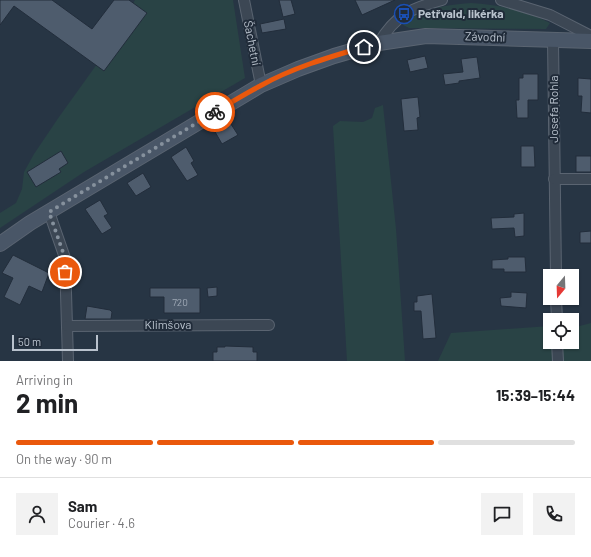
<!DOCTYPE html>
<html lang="en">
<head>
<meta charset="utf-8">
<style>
  body { margin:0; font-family:Barlow,sans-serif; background:#f2f2f2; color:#202124; height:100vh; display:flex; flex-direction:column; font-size:15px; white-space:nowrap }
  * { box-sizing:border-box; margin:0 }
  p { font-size:13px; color:#757577 }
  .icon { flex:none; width:22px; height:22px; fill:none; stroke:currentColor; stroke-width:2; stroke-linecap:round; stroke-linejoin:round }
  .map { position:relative; height:361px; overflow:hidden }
  .panel { display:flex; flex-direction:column; background:#fff; flex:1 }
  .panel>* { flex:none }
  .needle { width:26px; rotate:199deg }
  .buttons { position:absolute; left:543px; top:269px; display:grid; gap:8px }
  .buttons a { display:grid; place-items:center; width:36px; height:36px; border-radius:0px; background:#fff; box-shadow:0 1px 3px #0004; font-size:20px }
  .scale { position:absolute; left:12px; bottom:10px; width:86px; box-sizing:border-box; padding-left:4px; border:2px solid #b9c2cd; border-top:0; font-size:11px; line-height:14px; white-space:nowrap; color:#b9c2cd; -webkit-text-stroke:3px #202b39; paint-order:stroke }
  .pin { position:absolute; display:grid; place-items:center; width:34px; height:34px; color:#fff; margin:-17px; border:2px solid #fff; border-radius:50%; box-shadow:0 1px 4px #0007 }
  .courier { position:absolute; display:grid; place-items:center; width:40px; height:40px; margin:-20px; border:3px solid #ea580c; border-radius:50%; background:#fff; color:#222; box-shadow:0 1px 5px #0007 }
  .head em { font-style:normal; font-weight:700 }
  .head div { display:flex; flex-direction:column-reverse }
  .head { display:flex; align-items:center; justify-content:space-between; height:68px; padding:0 16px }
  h1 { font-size:26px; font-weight:700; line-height:30px }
  .bar { display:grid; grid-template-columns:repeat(4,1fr); gap:6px 4px; align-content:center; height:48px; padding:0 16px }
  .bar i { height:5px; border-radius:3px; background:#e0e0e0 }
  .bar .current { background:#ea580c }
  .bar p { grid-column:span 4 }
  .line { display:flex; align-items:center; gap:10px; padding:0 16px; border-top:1px solid #e0e0e0 }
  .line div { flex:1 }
  .round { display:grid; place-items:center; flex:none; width:42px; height:42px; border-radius:0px; background:#f2f2f2 }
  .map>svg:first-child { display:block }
</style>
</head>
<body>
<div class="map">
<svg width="591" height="361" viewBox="0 0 591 361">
  <rect width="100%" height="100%" fill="#273544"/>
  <!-- green -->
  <g fill="#294345">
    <polygon points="135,0 233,0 245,78 84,172 0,228 0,213 16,203 22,189 24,172 34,154 59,117 115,39"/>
    <path d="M471 3C499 5 524 10 550 23L546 29 409 28 403 25 405 20C426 8 447 5 471 3Z"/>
    <polygon points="383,105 396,229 405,361 347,361 333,126 340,121 363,122 372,118 375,108"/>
    <polygon points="591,323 591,361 561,361 561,342 572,342 572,328"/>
    <polygon points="550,326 550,342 553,342 554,361 438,361 451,333"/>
  </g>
  <!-- building -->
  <g fill="#4e5c6d" stroke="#222d3b">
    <polygon points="0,0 52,0 92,29 114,0 129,0 147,13 104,71 14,6 0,25"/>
    <polygon points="279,0 291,0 295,14 283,17"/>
    <polygon points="355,0 395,0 362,15"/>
    <polygon points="284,19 286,29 262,33 260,24"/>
    <polygon points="425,56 428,68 410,72 407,60"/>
    <polygon points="477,57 480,78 459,81 459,83 445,85 443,74 463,72 461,59"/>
    <polygon points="523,74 538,74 538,100 528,100 528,118 517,118 516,100 519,100 519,78 523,78"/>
    <polygon points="578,78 591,79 591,113 581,112 582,96 578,96"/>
    <polygon points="418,97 420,117 417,118 418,130 404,131 401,99"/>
    <polygon points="229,121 238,135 222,144 214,130"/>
    <polygon points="521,146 534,146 535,167 521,167"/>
    <polygon points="186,147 194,161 191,163 198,175 187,181 171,157"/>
    <polygon points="61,151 68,163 59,169 61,172 36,187 27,172"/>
    <rect x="576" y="156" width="15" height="16"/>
    <polygon points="143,173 151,187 136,196 127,183"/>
    <polygon points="100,200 108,214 104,216 112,228 102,234 85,209"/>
    <polygon points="524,213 524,236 515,237 514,228 492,229 491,218 514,217 514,214"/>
    <polygon points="591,231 591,243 580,243 580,232"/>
    <polygon points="13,255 49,273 42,292 29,286 20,305 4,297 13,278 2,273"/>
    <polygon points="508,257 525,257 526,272 504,272 504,269 492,269 492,260 508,259"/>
    <polygon points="217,287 217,296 208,297 207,288"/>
    <polygon points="150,288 200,288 200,313 164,313 164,297 150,297"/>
    <polygon points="511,292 527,293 526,308 501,306 500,298 511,297"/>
    <polygon points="432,294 436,338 423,339 421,311 414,311 414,302 417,302 417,296"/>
    <polygon points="87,306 110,310 112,312 111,319 85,319"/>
    <polygon points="225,346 253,347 253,352 257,352 257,361 213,361 213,352 217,352 217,347 225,347"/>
  </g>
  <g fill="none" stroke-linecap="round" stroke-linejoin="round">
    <defs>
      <g id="street">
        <polyline points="244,0 261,85"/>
        <polyline points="501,0 550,15 591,36"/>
        <polyline points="553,40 556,276"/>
        <path d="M379 43C395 15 412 8 442 0"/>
        <polyline points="554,179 591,179"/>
        <polyline points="49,212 65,258 68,361"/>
        <polyline points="556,298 557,320"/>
        <polyline points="67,326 269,325"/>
        <polyline points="557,342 558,361"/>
      </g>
      <polyline id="secondary" points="0,244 30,223 261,85 298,69 334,56 379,43 426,36 591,41"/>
    </defs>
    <!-- street casing -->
    <use href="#street" stroke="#5a6471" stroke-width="12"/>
    <!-- secondary casing -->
    <use href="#secondary" stroke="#5a6471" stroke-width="16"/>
    <!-- street -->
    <use href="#street" stroke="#3c4754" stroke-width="10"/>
    <!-- secondary -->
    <use href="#secondary" stroke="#495667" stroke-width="14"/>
  </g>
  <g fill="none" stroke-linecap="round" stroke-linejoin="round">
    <!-- done -->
    <polyline stroke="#86919d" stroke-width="4" stroke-dasharray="0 7.2" points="65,272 65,258 49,212 215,112"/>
    <!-- route -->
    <path stroke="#ea580c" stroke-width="5" d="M215 112C230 103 245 94 260 86 292 68 329 57 364 47"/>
  </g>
  <!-- icons -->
  <defs>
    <symbol id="bus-ring" viewBox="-11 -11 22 22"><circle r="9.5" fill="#202b39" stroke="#1a4fb4" stroke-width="1.5"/><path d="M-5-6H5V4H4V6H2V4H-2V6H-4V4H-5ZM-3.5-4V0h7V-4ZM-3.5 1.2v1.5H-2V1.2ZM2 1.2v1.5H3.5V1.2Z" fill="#1a4fb4"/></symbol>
  </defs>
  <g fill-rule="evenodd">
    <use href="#bus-ring" x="393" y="3" width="22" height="22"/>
  </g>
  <g text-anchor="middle" stroke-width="4" stroke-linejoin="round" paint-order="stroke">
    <!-- number labels -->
    <g font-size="10" fill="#9ea8b5">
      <text x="180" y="306">720</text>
    </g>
    <!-- poi labels -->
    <g font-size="12" font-weight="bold" fill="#b9c2cd" stroke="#202b39" text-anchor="start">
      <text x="418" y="18">Petřvald, likérka</text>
    </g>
    <!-- street labels -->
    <g font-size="12" fill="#b9c2cd" stroke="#202b39">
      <text transform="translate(485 37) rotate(2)" y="4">Závodní</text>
      <text transform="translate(252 43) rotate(79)" y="4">Šachetní</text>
      <text transform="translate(554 109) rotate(-90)" y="4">Josefa Rohla</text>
      <text x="168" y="329">Klimšova</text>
    </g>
  </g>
</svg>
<div class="buttons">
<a><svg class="needle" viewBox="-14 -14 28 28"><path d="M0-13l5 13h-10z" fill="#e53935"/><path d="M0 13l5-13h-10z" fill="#757577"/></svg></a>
<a><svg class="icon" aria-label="locate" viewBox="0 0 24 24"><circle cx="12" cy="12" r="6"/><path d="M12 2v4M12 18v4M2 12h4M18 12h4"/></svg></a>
</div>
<div class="scale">50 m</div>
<div class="pin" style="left:65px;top:272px;background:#ea580c"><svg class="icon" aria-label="bag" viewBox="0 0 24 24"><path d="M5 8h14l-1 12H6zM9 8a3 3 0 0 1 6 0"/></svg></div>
<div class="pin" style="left:364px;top:47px;background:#1f2937"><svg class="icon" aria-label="home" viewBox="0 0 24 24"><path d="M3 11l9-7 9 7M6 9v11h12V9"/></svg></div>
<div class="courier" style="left:215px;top:112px"><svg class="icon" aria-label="bike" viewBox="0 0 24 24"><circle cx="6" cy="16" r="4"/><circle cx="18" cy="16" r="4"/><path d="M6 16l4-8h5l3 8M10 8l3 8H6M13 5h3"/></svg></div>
</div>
<section class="panel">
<div class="head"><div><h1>2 min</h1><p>Arriving in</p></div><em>15:39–15:44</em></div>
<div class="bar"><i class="current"></i><i class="current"></i><i class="current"></i><i></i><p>On the way · 90 m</p></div>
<div class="line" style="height:72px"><a class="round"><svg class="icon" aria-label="person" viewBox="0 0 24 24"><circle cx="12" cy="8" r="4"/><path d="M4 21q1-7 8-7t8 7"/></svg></a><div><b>Sam</b><p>Courier · 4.6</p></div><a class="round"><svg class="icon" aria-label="chat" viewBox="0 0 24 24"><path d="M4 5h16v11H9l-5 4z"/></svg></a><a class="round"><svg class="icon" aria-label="phone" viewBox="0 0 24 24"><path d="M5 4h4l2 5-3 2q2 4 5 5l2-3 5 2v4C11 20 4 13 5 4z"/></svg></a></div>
</section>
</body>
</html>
